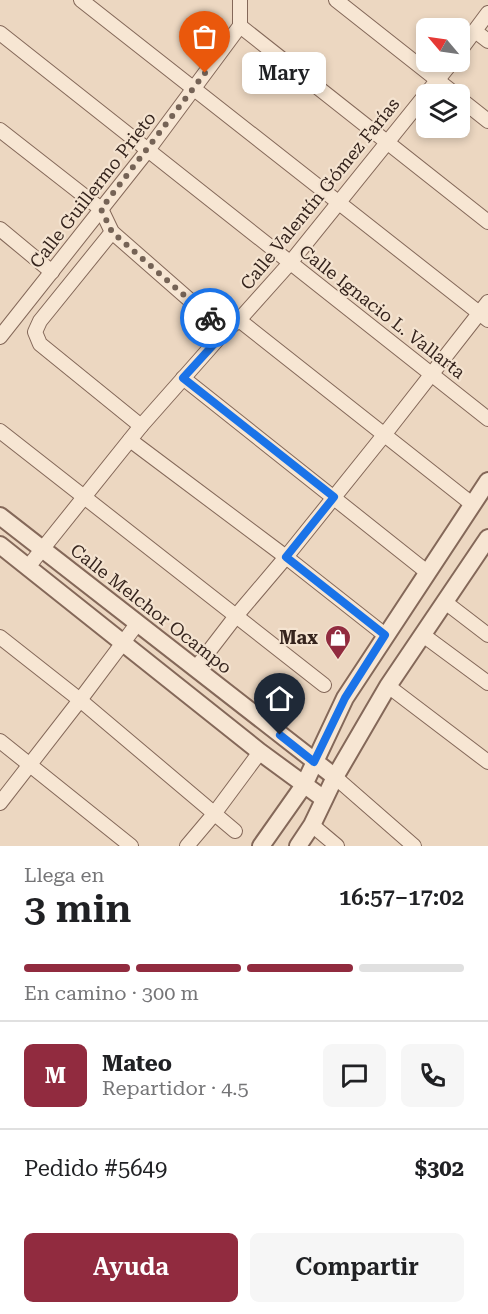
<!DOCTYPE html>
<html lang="es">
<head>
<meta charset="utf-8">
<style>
  body { margin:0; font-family:"Roboto Serif",serif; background:#f6f6f6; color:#202124; height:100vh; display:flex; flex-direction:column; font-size:22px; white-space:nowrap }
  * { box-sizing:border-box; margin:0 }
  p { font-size:20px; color:#757577 }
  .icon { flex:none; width:33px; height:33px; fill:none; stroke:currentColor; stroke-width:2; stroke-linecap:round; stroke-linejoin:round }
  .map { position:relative; height:846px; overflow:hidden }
  .panel { display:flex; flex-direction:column; background:#fff; flex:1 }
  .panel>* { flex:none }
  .needle { width:39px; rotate:299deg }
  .tools { position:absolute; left:416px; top:18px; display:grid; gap:12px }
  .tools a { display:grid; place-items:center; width:54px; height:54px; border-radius:9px; background:#fff; box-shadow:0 3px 9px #0003; font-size:30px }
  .pin { position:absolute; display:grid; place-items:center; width:51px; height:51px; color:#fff; margin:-62px -26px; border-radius:50% 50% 50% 0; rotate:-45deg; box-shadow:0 0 6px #0007 }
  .pin .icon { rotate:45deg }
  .courier { position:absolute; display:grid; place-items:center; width:60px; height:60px; margin:-30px; border:4px solid #1a73e8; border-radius:50%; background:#fff; color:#222; box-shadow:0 2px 8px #0007 }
  .bubble { position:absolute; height:42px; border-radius:9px; background:#fff; box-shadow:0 3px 9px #0003; font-size:20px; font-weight:600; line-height:42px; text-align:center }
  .headline em { font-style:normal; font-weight:600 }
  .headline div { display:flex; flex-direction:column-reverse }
  .headline { display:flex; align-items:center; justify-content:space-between; height:102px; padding:0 24px }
  h1 { font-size:39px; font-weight:600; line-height:45px }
  .bar { display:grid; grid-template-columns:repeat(4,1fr); gap:9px 6px; align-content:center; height:72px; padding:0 24px }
  .bar i { height:8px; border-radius:4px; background:#e0e0e0 }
  .bar .selected { background:#912b3f }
  .bar p { grid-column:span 4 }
  .line { display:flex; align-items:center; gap:15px; padding:0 24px; border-top:2px solid #e0e0e0 }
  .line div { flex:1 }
  .round { display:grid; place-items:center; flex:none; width:63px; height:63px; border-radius:9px; background:#f6f6f6 }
  .cta { display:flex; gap:12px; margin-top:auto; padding:12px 24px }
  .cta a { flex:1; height:69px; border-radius:9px; background:#912b3f; color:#fff; font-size:24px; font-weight:600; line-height:69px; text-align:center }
  .cta a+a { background:#f6f6f6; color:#202124 }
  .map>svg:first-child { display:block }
</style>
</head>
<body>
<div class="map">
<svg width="488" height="846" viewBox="0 0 488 846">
  <rect width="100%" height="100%" fill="#ecd7c1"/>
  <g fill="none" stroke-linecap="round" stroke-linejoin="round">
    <defs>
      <g id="minor">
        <polyline points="81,0 488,320"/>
        <polyline points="336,0 455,94"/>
        <polyline points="240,26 488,222"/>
        <polyline points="475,31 488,41"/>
        <polyline points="0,33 488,419"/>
        <polyline points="459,52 488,13"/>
        <polyline points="459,98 488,121"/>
        <polyline points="0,130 101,209 112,232 225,331"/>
        <polyline points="0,229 52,272"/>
        <polyline points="112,232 40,321 35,332 40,344 141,426"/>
        <polyline points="239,320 472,504"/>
        <polyline points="0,337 148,150 240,26 240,0"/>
        <polyline points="183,378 427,572"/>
        <polyline points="0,431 324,685"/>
        <polyline points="130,440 286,557 385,635"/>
        <polyline points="28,567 141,426 225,331 239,320 290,263 452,62"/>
        <polyline points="445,602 488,635"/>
        <polyline points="423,635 488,683"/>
        <polyline points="0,637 80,700 235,831"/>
        <polyline points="196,668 236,616 286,557 384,435 488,302"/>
        <polyline points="388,686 488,762"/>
        <polyline points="0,741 131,846"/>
        <polyline points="335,777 414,846"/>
        <polyline points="0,803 80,700 137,624"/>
        <polyline points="312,825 337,846"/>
        <polyline points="187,846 214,814 260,752"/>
      </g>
      <g id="tertiary">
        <polyline points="0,516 335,777"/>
        <polyline points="0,545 260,752 324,799"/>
        <polyline points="261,846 304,785 345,698 488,481"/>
        <polyline points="298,846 312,825 335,777 388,686 488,538"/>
      </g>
    </defs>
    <!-- minor casing -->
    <use href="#minor" stroke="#846859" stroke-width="16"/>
    <!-- tertiary casing -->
    <use href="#tertiary" stroke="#846859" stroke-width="20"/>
    <!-- minor -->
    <use href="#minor" stroke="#f7e6d3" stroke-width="14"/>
    <!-- tertiary -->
    <use href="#tertiary" stroke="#f7e6d3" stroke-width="16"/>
  </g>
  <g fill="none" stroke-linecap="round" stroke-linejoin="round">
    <!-- done -->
    <polyline stroke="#756356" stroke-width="6" stroke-dasharray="0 10.8" points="205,73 101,209 112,232 210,318"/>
    <!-- route -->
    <polyline stroke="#1a73e8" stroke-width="8" points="210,318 225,332 183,378 334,497 286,557 385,635 345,698 314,762 280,735"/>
  </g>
  <!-- icons -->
  <defs>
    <symbol id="shop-pin" viewBox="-11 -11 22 30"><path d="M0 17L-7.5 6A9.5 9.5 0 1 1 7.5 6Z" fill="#912b3f" stroke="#f4e3d0"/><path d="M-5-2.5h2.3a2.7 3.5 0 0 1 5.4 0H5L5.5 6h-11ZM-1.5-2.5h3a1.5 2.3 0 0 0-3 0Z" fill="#fff"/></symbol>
  </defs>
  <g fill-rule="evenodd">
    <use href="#shop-pin" x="323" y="623" width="30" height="40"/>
  </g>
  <g text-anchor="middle" stroke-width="4.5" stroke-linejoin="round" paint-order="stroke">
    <!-- street labels -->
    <g font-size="18" fill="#35241d" stroke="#f4e3d0">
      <text transform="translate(93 190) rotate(-52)" y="6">Calle Guillermo Prieto</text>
      <text transform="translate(320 194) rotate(-51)" y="6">Calle Valentín Gómez Farías</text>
      <text transform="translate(382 312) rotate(38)" y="6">Calle Ignacio L. Vallarta</text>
      <text transform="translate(151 609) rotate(38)" y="6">Calle Melchor Ocampo</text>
    </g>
    <!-- poi labels -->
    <g font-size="18" font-weight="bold" fill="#35241d" stroke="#f4e3d0" text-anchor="end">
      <text x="318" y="644">Max</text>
    </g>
  </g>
</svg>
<div class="tools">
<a><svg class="needle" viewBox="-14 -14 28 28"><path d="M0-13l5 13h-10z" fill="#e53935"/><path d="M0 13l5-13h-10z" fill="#757577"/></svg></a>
<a><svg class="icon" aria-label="layers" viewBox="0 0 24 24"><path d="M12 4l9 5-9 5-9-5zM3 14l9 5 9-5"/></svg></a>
</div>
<div class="pin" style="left:205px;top:73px;background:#ea580c"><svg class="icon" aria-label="bag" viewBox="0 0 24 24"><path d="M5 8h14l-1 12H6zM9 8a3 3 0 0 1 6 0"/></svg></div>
<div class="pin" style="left:280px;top:735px;background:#1f2937"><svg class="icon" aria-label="home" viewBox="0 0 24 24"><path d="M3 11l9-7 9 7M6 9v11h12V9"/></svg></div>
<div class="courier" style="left:210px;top:318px"><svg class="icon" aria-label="bike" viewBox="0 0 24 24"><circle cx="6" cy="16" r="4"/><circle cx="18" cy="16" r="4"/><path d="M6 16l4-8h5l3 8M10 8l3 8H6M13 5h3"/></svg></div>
<div class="bubble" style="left:242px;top:52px;width:84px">Mary</div>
</div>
<section class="panel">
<div class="headline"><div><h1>3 min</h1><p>Llega en</p></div><em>16:57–17:02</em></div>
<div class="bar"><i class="selected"></i><i class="selected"></i><i class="selected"></i><i></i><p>En camino · 300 m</p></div>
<div class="line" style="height:108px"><b class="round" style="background:#912b3f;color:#fff">M</b><div><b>Mateo</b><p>Repartidor · 4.5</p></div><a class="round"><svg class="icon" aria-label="chat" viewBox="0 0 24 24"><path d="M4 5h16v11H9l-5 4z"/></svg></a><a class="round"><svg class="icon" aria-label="phone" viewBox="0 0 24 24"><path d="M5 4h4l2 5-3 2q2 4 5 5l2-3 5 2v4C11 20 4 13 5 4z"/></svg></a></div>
<div class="line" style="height:78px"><div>Pedido #5649</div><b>$302</b></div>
<div class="cta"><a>Ayuda</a><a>Compartir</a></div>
</section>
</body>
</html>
